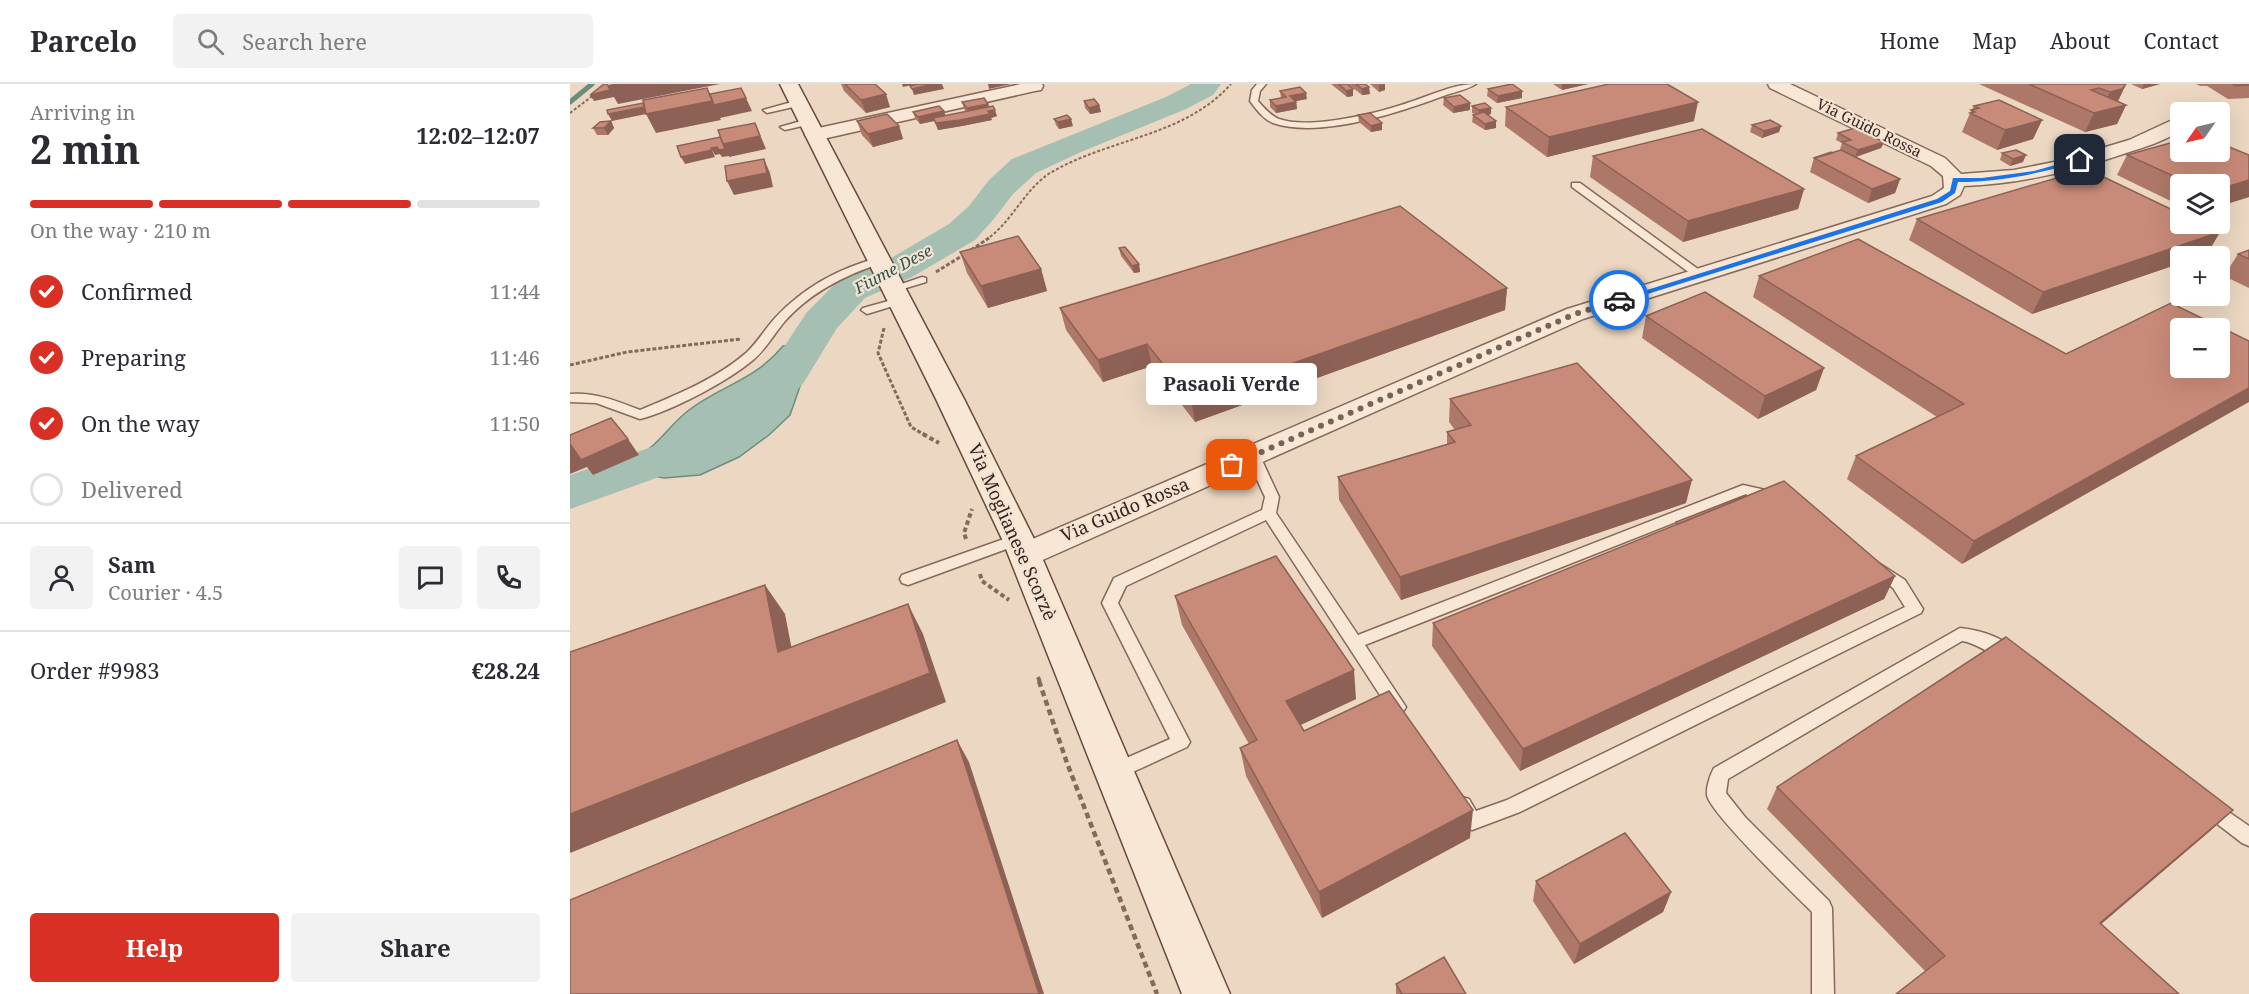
<!DOCTYPE html>
<html lang="en">
<head>
<meta charset="utf-8">
<style>
  body { margin:0; font-family:"Noto Serif",serif; background:#f2f2f3; color:#2b2b33; height:100vh; display:flex; flex-direction:column; font-size:22px; white-space:nowrap }
  * { box-sizing:border-box; margin:0 }
  p { font-size:20px; color:#7c7c81 }
  .icon { flex:none; width:33px; height:33px; fill:none; stroke:currentColor; stroke-width:2; stroke-linecap:round; stroke-linejoin:round }
  .map { position:relative; flex:1; overflow:hidden }
  .side { display:flex; flex-direction:column; background:#fff; width:570px }
  .side>* { flex:none }
  .needle { width:39px; rotate:236deg }
  .buttons { position:absolute; left:1600px; top:18px; display:grid; gap:12px }
  .buttons a { display:grid; place-items:center; width:60px; height:60px; border-radius:6px; background:#fff; box-shadow:0 6px 24px #0002; font-size:30px }
  .pin { position:absolute; display:grid; place-items:center; width:51px; height:51px; color:#fff; margin:-26px; border-radius:12px; box-shadow:0 3px 9px #0006 }
  .courier { position:absolute; display:grid; place-items:center; width:60px; height:60px; margin:-30px; border:4px solid #1a73e8; border-radius:50%; background:#fff; color:#222; box-shadow:0 2px 8px #0007 }
  .bubble { position:absolute; height:42px; border-radius:6px; background:#fff; box-shadow:0 6px 24px #0002; font-size:20px; font-weight:700; line-height:42px; text-align:center }
  .summary em { font-style:normal; font-weight:700 }
  .summary div { display:flex; flex-direction:column-reverse }
  .summary { display:flex; align-items:center; justify-content:space-between; height:102px; padding:0 30px }
  h1 { font-size:39px; font-weight:700; line-height:45px }
  .bar { display:grid; grid-template-columns:repeat(4,1fr); gap:9px 6px; align-content:center; height:72px; padding:0 30px }
  .bar i { height:8px; border-radius:4px; background:#e1e1e2 }
  .bar .current { background:#d93025 }
  .bar p { grid-column:span 4 }
  .line { display:flex; align-items:center; gap:15px; padding:0 30px; border-top:2px solid #e1e1e2 }
  .line div { flex:1 }
  .round { display:grid; place-items:center; flex:none; width:63px; height:63px; border-radius:6px; background:#f2f2f3 }
  ol { padding:0 30px; list-style:none }
  li { display:flex; align-items:center; gap:18px; height:66px }
  li p { margin-inline-start:auto }
  li .icon { padding:6px; border-radius:50%; background:#d93025; color:#fff; stroke-width:4 }
  li:last-child { color:#7c7c81 }
  li i { width:33px; height:33px; border:3px solid #e1e1e2; border-radius:50% }
  .primary-button { display:flex; gap:12px; margin-top:auto; padding:12px 30px }
  .primary-button a { flex:1; height:69px; border-radius:6px; background:#d93025; color:#fff; font-size:24px; font-weight:700; line-height:69px; text-align:center }
  .primary-button a+a { background:#f2f2f3; color:#2b2b33 }
  header { display:flex; align-items:center; gap:36px; box-sizing:border-box; height:84px; padding:0 30px; background:#fff; border-bottom:2px solid #e1e1e2 }
  header strong { font-size:28px }
  nav { display:flex; gap:33px; margin-inline-start:auto; font-size:21px }
  .search { width:420px; height:54px; background:#f2f2f3; display:flex; align-items:center; gap:15px; box-sizing:border-box; padding:0 21px; border-radius:6px; color:#7c7c81; font-size:22px }
  main { display:flex; flex:1; min-height:0 }
  .map>svg:first-child { display:block }
</style>
</head>
<body>
<header>
<strong>Parcelo</strong>
<div class="search"><svg class="icon" aria-label="search" viewBox="0 0 24 24"><circle cx="10" cy="10" r="6"/><path d="M15 15l6 6"/></svg>Search here</div>
<nav><a>Home</a><a>Map</a><a>About</a><a>Contact</a></nav>
</header>
<main>
<section class="side">
<div class="summary"><div><h1>2 min</h1><p>Arriving in</p></div><em>12:02–12:07</em></div>
<div class="bar"><i class="current"></i><i class="current"></i><i class="current"></i><i></i><p>On the way · 210 m</p></div>
<ol>
<li><svg class="icon" aria-label="check" viewBox="0 0 24 24"><path d="M5 12l5 5 9-10"/></svg>Confirmed<p>11:44</p></li>
<li><svg class="icon" aria-label="check" viewBox="0 0 24 24"><path d="M5 12l5 5 9-10"/></svg>Preparing<p>11:46</p></li>
<li><svg class="icon" aria-label="check" viewBox="0 0 24 24"><path d="M5 12l5 5 9-10"/></svg>On the way<p>11:50</p></li>
<li><i></i>Delivered</li>
</ol>
<div class="line" style="height:108px"><a class="round"><svg class="icon" aria-label="person" viewBox="0 0 24 24"><circle cx="12" cy="8" r="4"/><path d="M4 21q1-7 8-7t8 7"/></svg></a><div><b>Sam</b><p>Courier · 4.5</p></div><a class="round"><svg class="icon" aria-label="chat" viewBox="0 0 24 24"><path d="M4 5h16v11H9l-5 4z"/></svg></a><a class="round"><svg class="icon" aria-label="phone" viewBox="0 0 24 24"><path d="M5 4h4l2 5-3 2q2 4 5 5l2-3 5 2v4C11 20 4 13 5 4z"/></svg></a></div>
<div class="line" style="height:78px"><div>Order #9983</div><b>€28.24</b></div>
<div class="primary-button"><a>Help</a><a>Share</a></div>
</section>
<div class="map">
<svg width="1679" height="910" viewBox="0 0 1679 910">
  <rect width="100%" height="100%" fill="#ecd8c2"/>
  <!-- water -->
  <path fill="#a5bfb2" stroke="#6c8d7e" stroke-width="1.5" d="M249 257 234 291 220 331 199 351 169 373 130 391 94 394 74 390 64 374C87 364 99 341 119 326 152 301 184 297 213 262Z"/>
  <g fill="none" stroke-linecap="round" stroke-linejoin="round">
    <!-- stream -->
    <polyline stroke="#6c8d7e" stroke-width="5" points="0,18 22,0"/>
    <!-- river -->
    <g fill="#a5bfb2" fill-rule="evenodd">
      <polygon points="621,0 651,0 643,11 616,25 511,68 466,89 443,110 423,136 405,156 342,193 295,214 267,244 234,298 211,326 195,330 179,326 173,316 196,290 237,228 267,198 316,177 379,140 399,122 419,96 442,75 596,13"/>
      <polygon points="137,344 153,348 160,359 153,370 0,425 0,391"/>
    </g>
    <defs>
      <g id="service">
        <path d="M687 0H696L690 7 688 17C694 24 700 31 709 35 739 46 810 29 840 18 862 11 883 0 906 0 898 5 886 8 876 11 831 28 750 55 703 39 693 35 686 25 680 17L682 6Z"/>
        <polygon points="229,16 232,17 232,21 197,29 193,26"/>
        <polygon points="238,35 242,38 241,40 215,46 210,43"/>
        <polygon points="1002,99 1010,99 1132,188 1132,192 1124,192 1002,103"/>
        <path d="M308 174 313 177 312 179C275 191 241 208 215 237 204 250 196 265 183 276 158 297 102 327 70 335L26 319 0 318V310C25 308 47 317 70 326 106 311 146 295 176 269 187 259 195 245 205 234 233 204 269 184 308 174Z"/>
        <polygon points="352,193 356,194 356,198 323,208 317,205"/>
        <polygon points="329,214 335,217 333,219 297,230 291,226 293,224"/>
        <polygon points="683,368 690,372 709,413 706,429 788,551 1168,403 1173,401 1209,409 1211,412 1204,417 1174,411 795,561 836,623 833,628 827,630 821,628 696,436 556,502 548,519 620,658 617,663 550,694 544,696 538,694 535,688 538,682 600,655 532,519 544,494 692,426 695,413 676,372"/>
        <polygon points="448,450 456,455 453,459 338,501 332,499 330,495 332,491"/>
        <polygon points="1307,478 1335,496 1353,525 1351,529 950,728 902,746 895,743 883,721 885,715 892,713 899,715 906,727 937,716 1335,523 1323,504 1299,484 1302,480"/>
        <path d="M1390 544C1409 546 1440 554 1449 573L1447 578C1435 582 1410 559 1392 557L1158 695 1156 709 1175 733 1259 817 1262 824 1264 910H1242V828C1225 811 1139 728 1137 711 1136 704 1140 691 1144 684Z"/>
        <polygon points="1640,715 1679,742 1679,762 1672,759 1633,729 1631,723 1633,717"/>
      </g>
      <g id="minor">
        <polygon points="451,0 472,0 473,2 471,6 465,7 244,57 238,55 235,51 238,47 244,45"/>
        <path d="M1198 0H1220L1375 74 1391 90 1444 86 1489 77 1559 56 1611 32V46C1595 57 1575 63 1556 69 1504 87 1450 100 1394 102L1390 111 1376 120 1013 235 466 479 455 482 444 479 440 471 444 463 997 225 1362 112 1374 104 1373 92 1361 82 1200 4Z"/>
      </g>
      <polygon id="secondary" points="210,0 228,0 394,315 464,455 660,910 612,910 432,455 366,315"/>
    </defs>
    <!-- service casing -->
    <use href="#service" stroke="#86695a" stroke-width="3"/>
    <!-- minor casing -->
    <use href="#minor" stroke="#86695a" stroke-width="3"/>
    <!-- secondary casing -->
    <use href="#secondary" stroke="#684a3d" stroke-width="3"/>
    <!-- path-far3 -->
    <g stroke="#86695a" stroke-width="2" stroke-dasharray="3 2" stroke-linecap="butt">
      <polyline points="0,29 25,10"/>
      <path d="M416 156C442 138 454 106 480 89 539 54 614 53 661 0"/>
    </g>
    <!-- path-far2 -->
    <g stroke="#86695a" stroke-width="3" stroke-dasharray="4 2" stroke-linecap="butt">
      <polyline points="401,166 419,154"/>
      <polyline points="366,188 395,170"/>
      <polyline points="314,244 308,269 341,343 355,351"/>
      <polyline points="0,281 57,268 171,255"/>
    </g>
    <!-- path-far1 -->
    <g stroke="#86695a" stroke-width="4" stroke-dasharray="4.5 3" stroke-linecap="butt">
      <polyline points="353,350 369,359"/>
      <polyline points="396,455 394,449 402,425"/>
      <polyline points="410,490 412,497 439,516"/>
      <polyline points="468,593 470,598"/>
    </g>
    <!-- path -->
    <polyline stroke="#86695a" stroke-width="4.5" stroke-dasharray="6 4" stroke-linecap="butt" points="469,597 497,679 587,910"/>
    <!-- service -->
    <use href="#service" fill="#f8e7d5" fill-rule="evenodd"/>
    <!-- minor -->
    <use href="#minor" fill="#f8e7d5" fill-rule="evenodd"/>
    <!-- secondary -->
    <use href="#secondary" fill="#f8e7d5" fill-rule="evenodd"/>
  </g>
  <!-- wall -->
  <g fill="#ad7868">
    <polygon points="271,0 305,0 320,23 296,29 274,7"/>
    <polygon points="761,0 777,0 783,12 777,13"/>
    <polygon points="778,0 795,0 800,10 792,11"/>
    <polygon points="800,0 815,0 815,6 809,8"/>
    <polygon points="983,0 1018,0 992,6"/>
    <polygon points="1409,0 1556,0 1548,17 1556,21 1547,40 1515,48"/>
    <polygon points="1561,0 1590,0 1572,5"/>
    <polygon points="1626,0 1679,0 1679,14 1658,15 1637,2 1630,2"/>
    <polygon points="918,5 952,14 927,19 917,12"/>
    <polygon points="710,7 737,15 726,17 727,25 706,29 700,23 700,16 711,14"/>
    <polygon points="874,14 900,19 900,26 883,29 873,21"/>
    <polygon points="514,17 529,21 531,28 520,30 515,24"/>
    <polygon points="392,18 418,20 419,23 427,32 421,34 422,36 392,42 368,46 364,37 350,40 345,34 343,28 376,32 396,28 394,25"/>
    <polygon points="902,22 921,30 918,31 926,44 915,46 902,38 903,31 905,30 902,29"/>
    <polygon points="1404,22 1472,36 1463,55 1427,66 1392,48 1400,29"/>
    <polygon points="936,23 1124,37 977,73 935,42"/>
    <polygon points="788,31 812,39 812,46 801,48 789,38"/>
    <polygon points="484,35 503,42 489,45 486,41"/>
    <polygon points="41,37 44,44 38,51 27,51 23,44"/>
    <polygon points="287,37 329,42 333,55 303,63 292,51"/>
    <polygon points="1182,41 1211,42 1209,48 1192,54 1180,48"/>
    <polygon points="1268,49 1314,58 1311,64 1286,73 1330,95 1325,109 1298,119 1240,88 1244,74 1271,66 1270,65 1272,59 1266,56"/>
    <polygon points="1611,56 1611,68 1650,68 1650,59 1679,71 1679,113 1650,122 1650,100 1611,100 1611,122 1547,91 1557,71"/>
    <polygon points="1432,69 1453,78 1440,82 1430,76"/>
    <polygon points="1023,72 1234,105 1228,125 1113,158 1020,93"/>
    <polygon points="1347,135 1650,148 1637,170 1629,172 1611,172 1611,179 1462,230 1339,156"/>
    <polygon points="549,164 569,180 570,188 564,189 551,172"/>
    <polygon points="1679,166 1679,204 1654,192 1668,170"/>
    <polygon points="390,168 471,185 477,207 418,224 397,189"/>
    <polygon points="1189,192 1496,270 1601,219 1392,480 1277,395 1286,372 1367,333 1183,213"/>
    <polygon points="937,204 935,226 625,338 582,282 533,298 496,246 490,224"/>
    <polygon points="1076,232 1254,284 1246,306 1188,335 1072,254"/>
    <polygon points="880,315 1116,419 831,516 769,416 768,393 877,360 877,348 885,346 879,338"/>
    <polygon points="1106,438 1325,492 1314,515 950,687 862,562 863,539 1105,441"/>
    <polygon points="605,512 786,615 730,641 734,647 900,754 752,834 676,692 670,664 679,660 612,541"/>
    <polygon points="1207,703 1663,726 1640,747 1531,840 1355,887 1197,725"/>
    <polygon points="966,797 1101,808 1093,828 1004,880 963,817"/>
    <polygon points="826,900 896,910 826,910"/>
  </g>
  <!-- shaded-wall -->
  <g fill="#8d6155">
    <polygon points="43,0 150,0 48,20 44,13 24,17 20,11 38,1"/>
    <polygon points="332,0 346,0 333,3"/>
    <polygon points="363,0 372,0 374,5 344,11 342,5"/>
    <polygon points="418,0 441,0 419,5"/>
    <polygon points="815,0 815,6 809,8 809,1"/>
    <polygon points="992,0 1018,0 992,6"/>
    <polygon points="1556,0 1549,15 1544,24 1556,21 1547,40 1515,48 1524,29 1531,27 1540,8"/>
    <polygon points="1574,0 1590,0 1572,5"/>
    <polygon points="799,3 800,10 792,11 792,5"/>
    <polygon points="137,4 145,20 176,14 182,27 150,34 151,36 86,49 76,30 42,37 38,30 92,20"/>
    <polygon points="783,5 783,12 777,13 776,7"/>
    <polygon points="952,7 952,14 927,19 928,12"/>
    <polygon points="736,9 737,15 721,18 720,12"/>
    <polygon points="316,10 320,23 296,29 291,16"/>
    <polygon points="726,18 727,25 706,29 706,22"/>
    <polygon points="1128,18 1124,37 977,73 979,53"/>
    <polygon points="900,19 900,26 883,29 884,23"/>
    <polygon points="418,20 420,26 399,31 397,24"/>
    <polygon points="529,21 531,28 520,30 519,24"/>
    <polygon points="921,24 921,30 908,33 909,26"/>
    <polygon points="425,26 427,32 421,34 422,36 392,42 368,46 366,39"/>
    <polygon points="374,27 376,34 363,34 364,37 350,40 348,33"/>
    <polygon points="501,35 503,42 489,45 488,38"/>
    <polygon points="1472,36 1463,55 1427,66 1435,46"/>
    <polygon points="41,37 44,44 38,51 34,44"/>
    <polygon points="926,37 926,44 915,46 915,40"/>
    <polygon points="185,39 196,65 159,73 159,72 152,73 150,70 145,71 141,64 147,63"/>
    <polygon points="812,39 812,46 801,48 801,42"/>
    <polygon points="329,42 333,55 303,63 298,50"/>
    <polygon points="1211,42 1209,48 1192,54 1194,47"/>
    <polygon points="1314,58 1311,64 1285,73 1288,66"/>
    <polygon points="142,66 145,73 115,80 111,73"/>
    <polygon points="1456,71 1453,78 1440,82 1443,75"/>
    <polygon points="194,75 200,89 203,103 164,111 157,97"/>
    <polygon points="1330,95 1325,109 1298,119 1302,105"/>
    <polygon points="1679,96 1679,113 1650,122 1650,105"/>
    <polygon points="1234,105 1228,125 1113,158 1118,137"/>
    <polygon points="1650,148 1637,170 1629,172 1611,172 1611,179 1462,230 1473,208"/>
    <polygon points="569,180 570,188 564,189 562,182"/>
    <polygon points="471,185 477,207 418,224 411,202"/>
    <polygon points="937,204 935,226 625,338 621,315"/>
    <polygon points="577,260 582,282 533,298 528,276"/>
    <polygon points="1254,284 1246,306 1188,335 1195,312"/>
    <polygon points="1679,304 1679,318 1392,480 1404,457"/>
    <polygon points="58,355 69,371 23,391 17,383 0,390 0,360"/>
    <polygon points="1122,396 1116,419 831,516 830,493"/>
    <polygon points="1325,492 1314,515 950,687 953,665"/>
    <polygon points="195,501 215,530 228,597 208,568"/>
    <polygon points="338,520 353,550 376,618 0,769 0,730"/>
    <polygon points="784,586 786,615 720,646 716,617"/>
    <polygon points="387,656 399,678 474,910 469,910"/>
    <polygon points="903,726 900,754 752,834 749,808"/>
    <polygon points="1663,726 1640,747 1509,859 1530,839"/>
    <polygon points="1101,808 1093,828 1004,880 1010,860"/>
  </g>
  <!-- building -->
  <g fill="#c98b79" stroke="#8d6155" stroke-width="1.5" fill-rule="evenodd">
    <polygon points="34,0 37,0 40,6 20,11"/>
    <polygon points="275,0 305,0 316,10 291,16"/>
    <polygon points="348,0 363,0 342,5 340,2"/>
    <polygon points="769,0 777,0 783,5 776,7"/>
    <polygon points="786,0 795,0 799,3 792,5"/>
    <polygon points="942,0 952,7 928,12 918,5"/>
    <polygon points="1039,0 1097,0 1128,18 979,53 936,23"/>
    <polygon points="1459,0 1556,0 1552,5 1540,8 1529,4 1521,6 1556,21 1524,29"/>
    <polygon points="1663,0 1679,0 1679,1 1665,2"/>
    <polygon points="730,3 736,9 720,12 726,18 706,22 700,16 716,13 710,7"/>
    <polygon points="137,4 142,17 76,30 73,16"/>
    <polygon points="171,4 176,14 144,21 140,10"/>
    <polygon points="890,11 900,19 884,23 874,14"/>
    <polygon points="414,14 418,20 397,24 392,18"/>
    <polygon points="524,15 529,21 519,24 514,17"/>
    <polygon points="1429,16 1472,36 1435,46 1400,29 1405,28 1401,26 1409,24 1404,22"/>
    <polygon points="73,19 74,23 38,30 37,26"/>
    <polygon points="915,19 921,24 909,26 902,22"/>
    <polygon points="369,22 374,27 348,33 343,28"/>
    <polygon points="423,22 425,26 418,27 420,30 390,36 366,39 363,34"/>
    <polygon points="914,28 926,37 915,40 903,31"/>
    <polygon points="800,29 812,39 801,42 788,31"/>
    <polygon points="317,30 329,42 298,50 287,37"/>
    <polygon points="497,31 501,35 488,38 484,35"/>
    <polygon points="1200,36 1211,42 1194,47 1182,41"/>
    <polygon points="41,37 34,44 23,44 30,38"/>
    <polygon points="185,39 190,52 153,60 148,46"/>
    <polygon points="1285,44 1314,58 1288,66 1272,58 1281,56 1268,49"/>
    <polygon points="1132,45 1234,105 1118,137 1023,72"/>
    <polygon points="150,53 155,65 149,66 147,63 141,64 142,66 111,73 107,62"/>
    <polygon points="1611,56 1611,68 1650,68 1650,59 1679,71 1679,96 1650,105 1650,100 1621,100 1557,71"/>
    <polygon points="1271,66 1330,95 1302,105 1244,74"/>
    <polygon points="1446,66 1456,71 1443,75 1432,69"/>
    <polygon points="1261,68 1262,69 1244,74"/>
    <polygon points="194,75 197,89 157,97 155,82"/>
    <polygon points="1517,85 1611,130 1611,140 1631,140 1650,148 1473,208 1347,135"/>
    <polygon points="830,122 937,204 621,315 577,260 528,276 490,224"/>
    <polygon points="448,152 471,185 411,202 390,168"/>
    <path d="M1288 155 1496 270 1601 219 1679 257V304L1404 457 1286 372 1394 320 1189 192ZM1611 244H1650V284H1611Z"/>
    <polygon points="555,163 569,180 562,182 549,164"/>
    <polygon points="1679,166 1679,175 1668,170"/>
    <polygon points="1135,208 1254,284 1195,312 1076,232"/>
    <polygon points="1007,279 1122,396 830,493 768,393 885,358 877,348 901,341 880,315"/>
    <polygon points="41,334 58,355 11,376 0,360 0,351"/>
    <polygon points="1214,397 1325,492 953,665 863,539"/>
    <polygon points="1176,411 1177,412 1108,440 1106,438"/>
    <polygon points="706,472 784,586 716,617 734,647 819,607 903,726 749,808 670,664 687,656 605,512"/>
    <polygon points="195,501 208,568 338,520 360,589 0,730 0,568"/>
    <polygon points="1436,553 1663,726 1530,839 1609,910 1326,910 1375,872 1207,703"/>
    <polygon points="387,656 469,910 0,910 0,816"/>
    <polygon points="1055,749 1101,808 1010,860 966,797"/>
    <polygon points="874,873 896,910 832,910 826,900"/>
  </g>
  <!-- route -->
  <path fill="#1a73e8" d="M1510 74 1513 77C1471 89 1431 98 1388 98L1385 109 1372 118 1052 218 1045 216 1367 115 1380 107 1383 94H1412L1464 87Z"/>
  <g fill="none" stroke-linecap="round" stroke-linejoin="round">
    <!-- done -->
    <polyline stroke="#766457" stroke-width="6" stroke-dasharray="0 10.8" points="662,381 1005,230 1049,216"/>
  </g>
  <g text-anchor="middle" stroke-width="4.5" stroke-linejoin="round" paint-order="stroke">
    <!-- far-street labels -->
    <g font-size="15" fill="#36251e" stroke="#f4e3d2">
      <text transform="translate(1299 44) rotate(26)" y="5">Via Guido Rossa</text>
    </g>
    <!-- far-water labels -->
    <g font-size="16" font-style="italic" fill="#2d554b" stroke="#f4e3d2">
      <text transform="translate(323 185) rotate(-28)" y="6">Fiume Dese</text>
    </g>
    <!-- street labels -->
    <g font-size="18" fill="#36251e" stroke="#f4e3d2">
      <text transform="translate(555 426) rotate(-23)" y="6">Via Guido Rossa</text>
      <text transform="translate(442 448) rotate(66)" y="6">Via Moglianese Scorzè</text>
    </g>
  </g>
</svg>
<div class="buttons">
<a><svg class="needle" viewBox="-14 -14 28 28"><path d="M0-13l5 13h-10z" fill="#e53935"/><path d="M0 13l5-13h-10z" fill="#7c7c81"/></svg></a>
<a><svg class="icon" aria-label="layers" viewBox="0 0 24 24"><path d="M12 4l9 5-9 5-9-5zM3 14l9 5 9-5"/></svg></a>
<a>+</a>
<a>−</a>
</div>
<div class="pin" style="left:662px;top:381px;background:#ea580c"><svg class="icon" aria-label="bag" viewBox="0 0 24 24"><path d="M5 8h14l-1 12H6zM9 8a3 3 0 0 1 6 0"/></svg></div>
<div class="pin" style="left:1510px;top:76px;background:#1f2937"><svg class="icon" aria-label="home" viewBox="0 0 24 24"><path d="M3 11l9-7 9 7M6 9v11h12V9"/></svg></div>
<div class="courier" style="left:1049px;top:216px"><svg class="icon" aria-label="car" viewBox="0 0 24 24"><path d="M5 17H2v-5l4-1 3-4h7l3 4 3 1v5h-3M9 17h6M6 11h13"/><circle cx="7" cy="17" r="2"/><circle cx="17" cy="17" r="2"/></svg></div>
<div class="bubble" style="left:576px;top:279px;width:171px">Pasaoli Verde</div>
</div>
</main>
</body>
</html>
